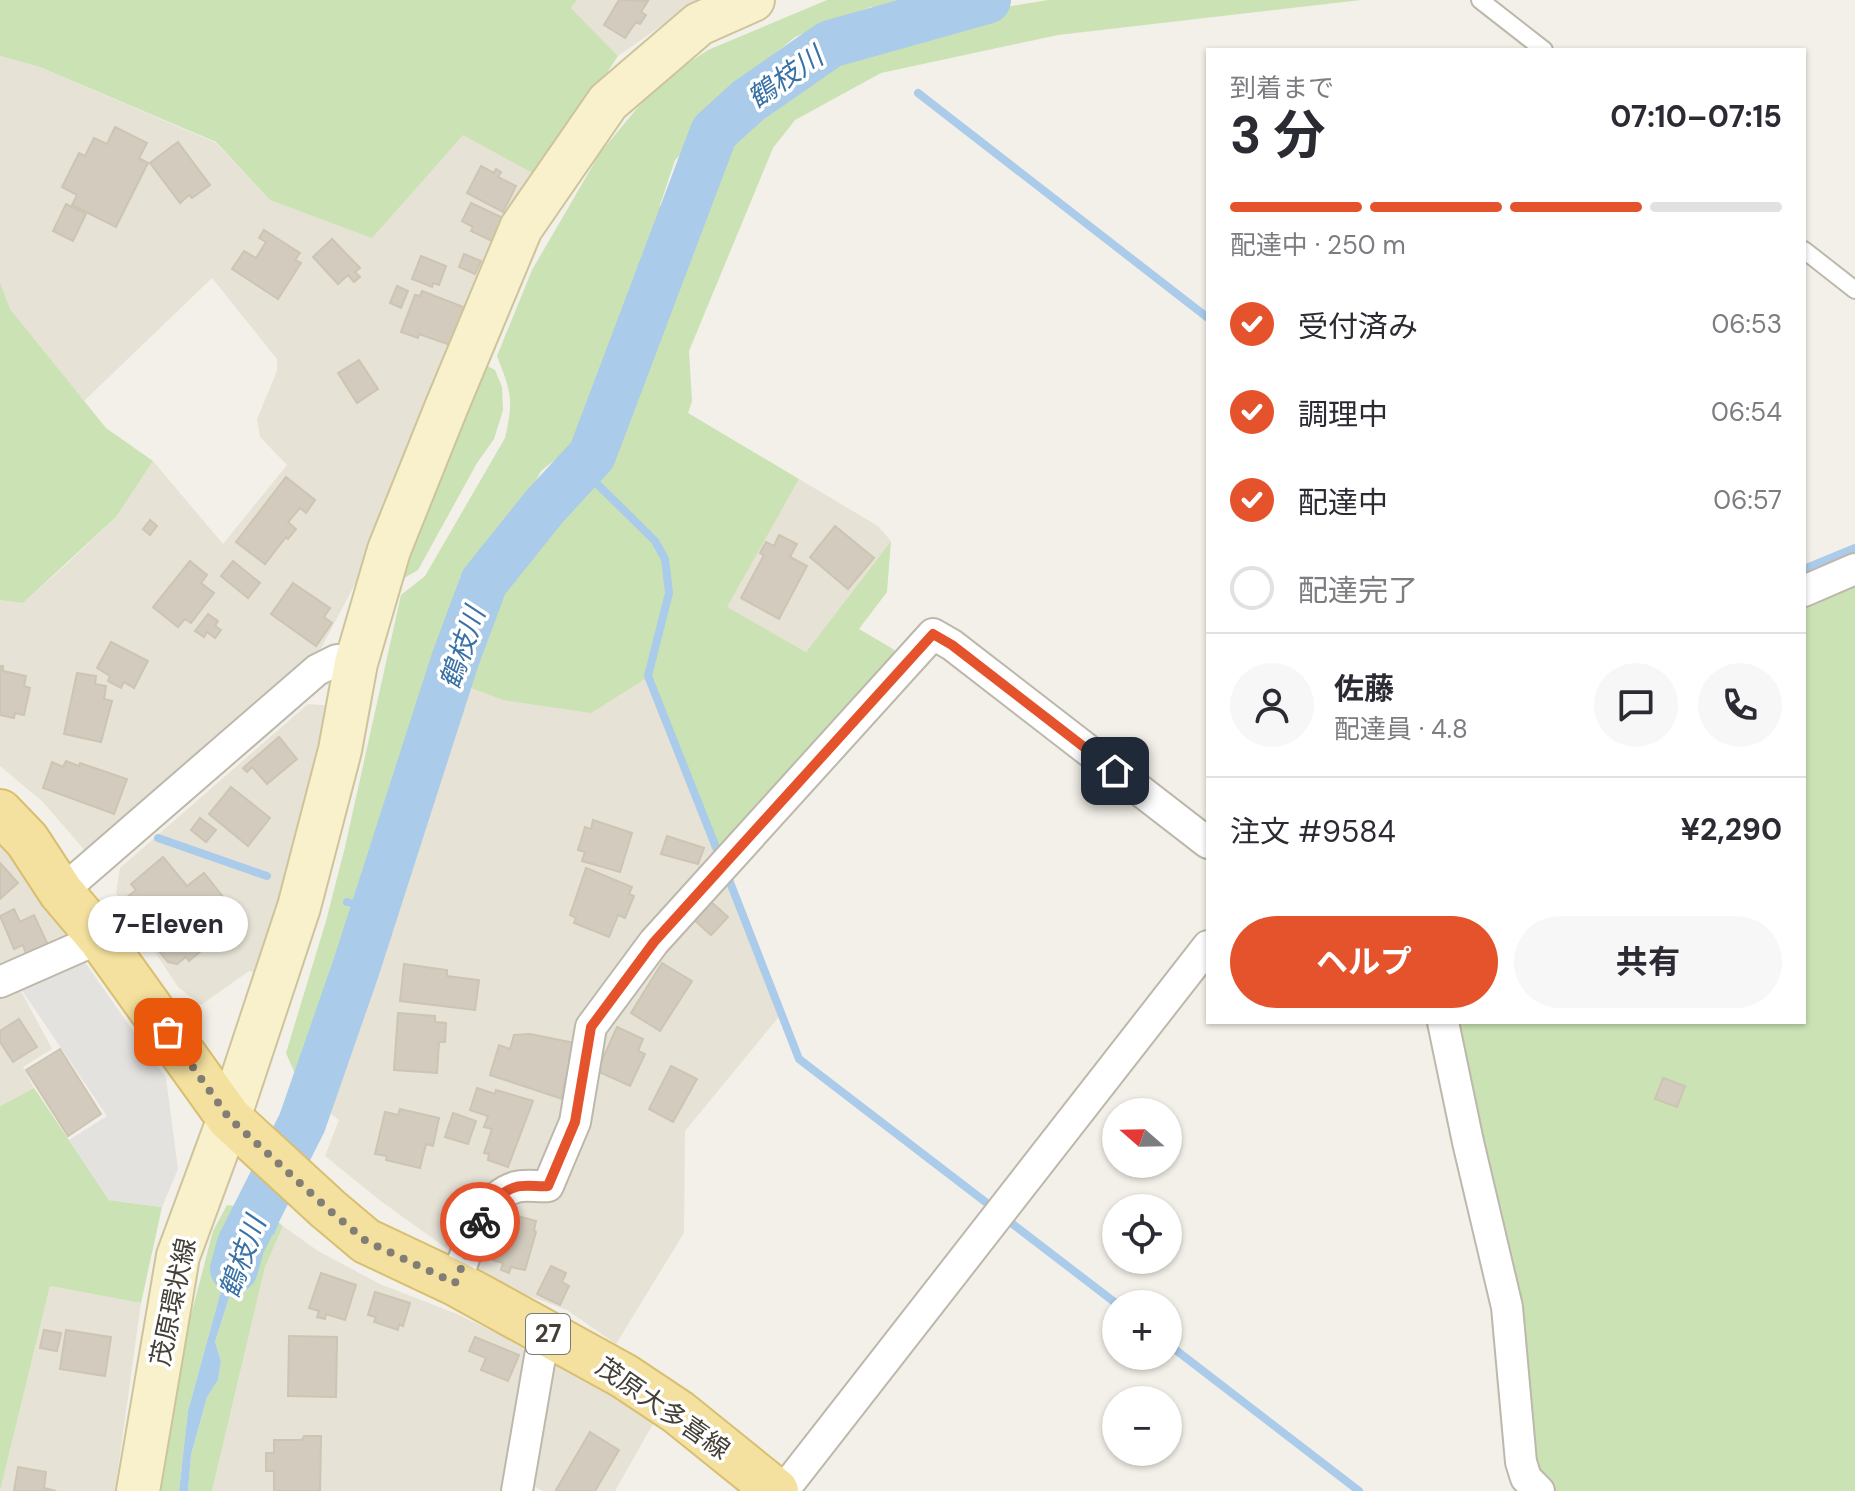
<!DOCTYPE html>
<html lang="ja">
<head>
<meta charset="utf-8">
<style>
  body { margin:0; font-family:"DM Sans","Noto Sans JP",sans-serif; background:#f7f7f7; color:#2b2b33; height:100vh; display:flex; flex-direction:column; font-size:30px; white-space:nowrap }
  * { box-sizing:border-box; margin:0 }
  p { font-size:26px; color:#7c7c81 }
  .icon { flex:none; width:44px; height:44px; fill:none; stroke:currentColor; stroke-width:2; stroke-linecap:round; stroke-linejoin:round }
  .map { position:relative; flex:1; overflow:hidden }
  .panel { position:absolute; left:1206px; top:48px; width:600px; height:976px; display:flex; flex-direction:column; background:#fff; border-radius:0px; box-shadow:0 2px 6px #0004 }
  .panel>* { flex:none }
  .needle { width:52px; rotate:290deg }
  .buttons { position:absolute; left:1102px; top:1098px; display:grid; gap:16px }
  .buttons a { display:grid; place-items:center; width:80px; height:80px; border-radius:50%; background:#fff; box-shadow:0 2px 6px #0004; font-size:40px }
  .pin { position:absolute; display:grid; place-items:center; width:68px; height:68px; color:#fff; margin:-34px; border-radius:16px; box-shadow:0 4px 12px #0006 }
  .courier { position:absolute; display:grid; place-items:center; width:80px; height:80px; margin:-40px; border:6px solid #e5532c; border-radius:50%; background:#fff; color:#222; box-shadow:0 2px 10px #0007 }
  .bubble { position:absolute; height:56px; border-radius:28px; background:#fff; box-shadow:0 2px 6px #0004; font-size:26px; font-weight:700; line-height:56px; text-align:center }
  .overview em { font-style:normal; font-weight:700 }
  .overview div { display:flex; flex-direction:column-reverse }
  .overview { display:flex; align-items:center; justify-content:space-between; height:136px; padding:0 24px }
  h1 { font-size:52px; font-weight:700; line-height:60px }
  .bar { display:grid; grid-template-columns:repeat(4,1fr); gap:12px 8px; align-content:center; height:96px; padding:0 24px }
  .bar i { height:10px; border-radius:6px; background:#e1e1e2 }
  .bar .selected { background:#e5532c }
  .bar p { grid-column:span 4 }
  .line { display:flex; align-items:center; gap:20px; padding:0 24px; border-top:2px solid #e1e1e2 }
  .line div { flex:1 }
  .round { display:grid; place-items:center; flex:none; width:84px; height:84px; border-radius:42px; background:#f7f7f7 }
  ol { padding:0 24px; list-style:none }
  li { display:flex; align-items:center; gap:24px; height:88px }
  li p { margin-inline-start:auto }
  li .icon { padding:8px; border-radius:50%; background:#e5532c; color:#fff; stroke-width:4 }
  li:last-child { color:#7c7c81 }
  li i { width:44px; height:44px; border:4px solid #e1e1e2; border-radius:50% }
  .primary-button { display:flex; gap:16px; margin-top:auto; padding:16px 24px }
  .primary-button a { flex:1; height:92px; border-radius:48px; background:#e5532c; color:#fff; font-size:32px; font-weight:700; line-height:92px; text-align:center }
  .primary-button a+a { background:#f7f7f7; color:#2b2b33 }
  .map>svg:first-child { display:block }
</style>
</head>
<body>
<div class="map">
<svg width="1855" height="1491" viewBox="0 0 1855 1491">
  <rect width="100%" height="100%" fill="#f2f0e8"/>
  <!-- residential -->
  <g fill="#e6e2d6">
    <polygon points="577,0 709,0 690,6 618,56 571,8"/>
    <polygon points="0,56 40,67 216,143 270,200 463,134 538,176 371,554 319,652 159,800 87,853 43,802 0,766 0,600 23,603 67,564 116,517 153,461 223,544 287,465 260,437 257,419 277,371 277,359 212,278 84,401 10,309 0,282"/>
    <polygon points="799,479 878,526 891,541 806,652 726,607"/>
    <polygon points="648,676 719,855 593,1008 550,1172 517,1178 460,1258 382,1202 325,1156 339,1120 323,1108 347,1039 367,949 455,682 503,700"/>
    <polygon points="308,704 336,706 299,841 255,973 249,971 201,1005 178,987 116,893 120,868"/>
    <polygon points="0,831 82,940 0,971"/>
    <polygon points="726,872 782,1013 685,1131 684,1233 616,1344 567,1310 508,1288 474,1264 501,1206 511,1197 544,1199 595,1037"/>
    <polygon points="15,980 52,1049 23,1067 34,1088 0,1106 0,989"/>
    <polygon points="283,1226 318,1251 380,1284 457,1314 532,1350 507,1491 212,1491 265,1267"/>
    <polygon points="50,1286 141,1303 115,1491 0,1491"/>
    <polygon points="560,1360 654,1422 615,1491 543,1491 528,1483 546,1369"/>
  </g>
  <!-- green -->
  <g fill="#cbe2b4">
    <polygon points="0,0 577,0 571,8 618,56 538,176 463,135 372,238 270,200 216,142 40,67 0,56"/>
    <path d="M827 0H915L905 6 871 7 838 19 795 37 772 56 738 97 675 160 660 205 661 216 637 281 638 304 590 426 573 445 541 471 511 528 459 578 468 593 405 772 408 779 366 906 349 899 346 906 363 913 307 1094 302 1090 286 1053 326 921 345 847 401 595 425 576 505 438C514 400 511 392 497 356L532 270 600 153 658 83 708 50Z"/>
    <polygon points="1048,0 1361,0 1058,35 881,73 795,120 773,148 689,351 692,401 688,413 799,479 727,607 806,652 891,541 887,592 859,629 893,649 899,656 719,855 648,677 591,713 503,700 455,682 491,585 527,535 600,454 626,407 658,293 720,137 751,103 800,71 851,45 932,19"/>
    <polygon points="0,282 10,309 106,428 153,461 116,517 23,603 0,600"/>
    <polygon points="480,362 495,370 502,387 503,410 494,439 477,463 418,570 394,584"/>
    <polygon points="1855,581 1855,1491 1549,1491 1529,1471 1451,1022 1804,1022 1804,606"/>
    <polygon points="34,1088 109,1200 162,1207 141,1303 50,1286 0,1491 0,1106"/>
    <polygon points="227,1205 244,1207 188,1411 179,1491 156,1491 178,1365 213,1231"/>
    <polygon points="279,1223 283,1226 265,1267 212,1491 188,1491 191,1455 207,1397 218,1380 221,1361 215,1342 240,1263 249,1243 265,1232 274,1235"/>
  </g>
  <!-- parking -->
  <polygon fill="#e4e2df" points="82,958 166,1078 178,1169 162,1207 109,1200 69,1140 107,1116 15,980"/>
  <!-- water -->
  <polygon fill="#aacbe9" points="244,1207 265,1210 279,1223 274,1235 265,1232 249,1243 240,1263 215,1342 221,1361 218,1380 207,1397 191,1455 188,1491 179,1491 188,1411"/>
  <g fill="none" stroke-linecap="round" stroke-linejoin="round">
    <!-- stream -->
    <g stroke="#aacbe9" stroke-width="8">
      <polyline points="918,93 1208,318"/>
      <polyline points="581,468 655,541 665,559 669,593 648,676 719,855"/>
      <polyline points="1804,569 1855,548"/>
      <polyline points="158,838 267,876"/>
      <polyline points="726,872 799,1059 992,1207"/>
      <polyline points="347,902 374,911"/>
      <polyline points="1010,1222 1117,1304"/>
      <polyline points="1168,1344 1359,1491"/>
    </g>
    <!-- river -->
    <polyline stroke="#aacbe9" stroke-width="48" points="234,1269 241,1244 302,1123 356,968 455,660 484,582 545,506 592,455 714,132 748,101 830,44 987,0"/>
  </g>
  <!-- building -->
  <g fill="#d3ccbe" stroke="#cdc4b2" stroke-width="2">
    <polygon points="619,0 648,1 641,12 646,15 640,24 636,22 625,38 604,25"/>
    <polygon points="115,127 147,143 139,158 148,163 116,227 72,205 77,195 62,187 79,153 85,156 94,138 107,144"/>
    <polygon points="178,142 210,185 192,198 189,195 180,203 150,163"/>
    <polygon points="481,166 494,173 496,169 501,172 498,177 516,186 503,212 467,193"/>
    <polygon points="471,203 503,218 492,241 471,231 473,227 462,221"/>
    <polygon points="66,204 86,214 73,241 53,231"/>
    <polygon points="264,230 300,253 295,260 301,263 278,299 232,269 244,251 256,258 266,242 259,238"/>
    <polygon points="332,239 360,268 355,272 360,277 354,282 348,275 338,284 313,257"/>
    <polygon points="464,254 481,261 475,274 459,267"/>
    <polygon points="421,256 446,266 439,285 433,283 432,287 412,279"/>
    <polygon points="397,286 408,291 401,308 390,303"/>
    <polygon points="422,291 466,308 456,347 419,334 418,338 401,332 415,295 420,296"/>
    <polygon points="359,360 378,389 357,403 338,373"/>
    <polygon points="286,477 315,500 306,513 300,508 288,522 296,529 288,539 286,537 265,564 236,542"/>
    <polygon points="150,520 157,526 150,535 143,529"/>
    <polygon points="835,526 874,558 848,589 810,557"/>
    <polygon points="779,535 797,544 790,557 807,566 779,619 741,598 764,555 760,553 766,542 774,546"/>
    <polygon points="190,561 207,575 201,583 214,593 191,623 185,619 178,627 153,607"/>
    <polygon points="233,561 260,583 248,598 221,576"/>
    <polygon points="293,583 330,608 324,617 332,623 316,646 271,614"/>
    <polygon points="208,614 218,621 215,626 221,630 215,638 207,632 204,637 195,631"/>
    <polygon points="111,642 148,661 134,688 124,682 121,688 108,681 110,676 97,668"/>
    <polygon points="0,666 3,666 3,671 26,676 24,686 30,688 24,715 15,713 14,718 0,715"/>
    <polygon points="77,673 96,676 95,684 106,686 104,699 112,701 101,742 64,734"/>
    <polygon points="279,737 297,759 267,784 252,767 247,772 243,768"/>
    <polygon points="66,761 79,766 80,763 127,779 114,814 43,788 52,762 63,767"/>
    <polygon points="231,787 270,818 248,846 209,814"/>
    <polygon points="200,818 216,830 206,842 191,830"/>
    <polygon points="593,820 632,833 620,872 582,861 585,852 578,850 585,827 591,829"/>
    <polygon points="667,836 704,848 698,864 661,854"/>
    <polygon points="163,857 187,886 204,873 240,918 189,961 186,957 177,964 168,962 159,951 162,943 126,898 136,890 131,884"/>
    <polygon points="0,863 18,883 0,899"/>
    <polygon points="586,868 632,887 629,894 634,896 625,918 618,915 609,937 574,923 576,918 570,915"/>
    <polygon points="709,900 728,917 711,935 692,918"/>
    <polygon points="14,909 20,922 34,915 48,945 26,954 23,945 14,949 0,916"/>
    <polygon points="662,963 692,981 660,1031 631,1013"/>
    <polygon points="404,964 447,970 447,976 479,980 475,1010 400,1001"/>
    <polygon points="398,1013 435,1016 435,1022 446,1023 445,1042 439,1042 437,1073 394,1070"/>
    <polygon points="19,1019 37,1047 13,1062 0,1042 0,1031"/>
    <polygon points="617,1027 643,1039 638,1051 645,1054 630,1086 597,1071"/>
    <polygon points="530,1034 580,1044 571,1080 565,1079 562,1099 490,1075 499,1045 510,1049 514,1035"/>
    <polygon points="60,1049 101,1114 68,1136 26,1070"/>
    <polygon points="671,1066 697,1079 673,1122 649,1109"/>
    <polygon points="1663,1078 1685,1086 1677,1107 1655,1099"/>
    <polygon points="477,1088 495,1094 496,1090 533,1101 508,1167 488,1160 489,1154 484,1153 492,1129 484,1127 488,1116 470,1110"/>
    <polygon points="400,1109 439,1118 433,1146 426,1144 420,1168 386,1160 387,1156 375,1154 385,1112 398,1115"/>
    <polygon points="453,1113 476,1121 468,1144 445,1137"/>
    <polygon points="499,1211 536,1221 534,1230 536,1232 525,1270 511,1267 509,1273 501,1270 503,1263 493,1260 495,1253 488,1250"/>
    <polygon points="551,1266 566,1273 562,1282 569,1286 560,1305 537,1294"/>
    <polygon points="321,1273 356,1285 345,1320 326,1314 325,1319 317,1317 319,1311 309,1308"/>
    <polygon points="375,1292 410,1303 403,1326 399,1324 398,1330 374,1322 376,1317 368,1315"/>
    <polygon points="44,1330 61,1333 57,1351 40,1348"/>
    <polygon points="66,1330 111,1337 105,1376 60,1369"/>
    <polygon points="289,1336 337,1337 336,1397 288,1396"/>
    <polygon points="475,1337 519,1355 508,1381 481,1370 486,1358 469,1351"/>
    <polygon points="590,1432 619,1450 595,1491 558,1491 556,1490"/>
    <polygon points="304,1436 321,1436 320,1491 274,1491 274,1471 266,1471 266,1453 274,1453 274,1440 302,1440"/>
    <polygon points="18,1467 46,1472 44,1488 56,1491 14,1491"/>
  </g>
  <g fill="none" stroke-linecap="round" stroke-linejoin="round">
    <defs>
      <g id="service">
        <polyline points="1480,0 1544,50"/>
        <polyline points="1804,250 1855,290"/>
      </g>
      <g id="minor">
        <polyline points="1804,591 1855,569"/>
        <polyline points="61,892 317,670 337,660 356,663"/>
        <polyline points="0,982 100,938"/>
        <polyline points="1443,1022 1468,1142 1507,1307 1521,1462 1526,1478 1539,1491"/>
        <path d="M455 1283C468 1252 479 1197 516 1187 525 1184 539 1187 548 1186L575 1122 591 1027 654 942 933 634 952 645 1208 843"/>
        <polyline points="517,1491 541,1351 548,1334"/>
        <polyline points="783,1491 1208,946"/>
      </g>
      <polyline id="secondary" points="138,1491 178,1256 229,1118 299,907 340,750 356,663 389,550 446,408 521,228 608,102 699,24 753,0"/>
      <polyline id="primary" points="0,812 27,840 61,892 100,938 229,1118 328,1209 366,1241 455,1283 624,1376 678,1412 776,1491"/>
    </defs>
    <!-- service casing -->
    <use href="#service" stroke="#bdb8ab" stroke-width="20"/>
    <!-- minor casing -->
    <use href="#minor" stroke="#bdb8ab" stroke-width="34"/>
    <!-- secondary casing -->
    <use href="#secondary" stroke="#cdc49b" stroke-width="46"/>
    <!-- primary casing -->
    <use href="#primary" stroke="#d8bf70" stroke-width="48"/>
    <!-- service -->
    <use href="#service" stroke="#fff" stroke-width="16"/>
    <!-- minor -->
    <use href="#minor" stroke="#fff" stroke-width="30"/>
    <!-- secondary -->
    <use href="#secondary" stroke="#f9f1cb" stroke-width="42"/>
    <!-- primary -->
    <use href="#primary" stroke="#f4e19f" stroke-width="44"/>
  </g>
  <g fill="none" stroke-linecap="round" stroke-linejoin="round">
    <!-- done -->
    <polyline stroke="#827e75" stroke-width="8" stroke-dasharray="0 14.4" points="168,1032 229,1118 328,1209 366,1241 455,1283 480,1222"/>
    <!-- route -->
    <path stroke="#e5532c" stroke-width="10" d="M480 1222C486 1208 501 1191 516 1187 525 1184 539 1187 548 1186L575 1122 591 1027 654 942 933 634 952 645 1115 771"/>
  </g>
  <g text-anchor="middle" stroke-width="7" stroke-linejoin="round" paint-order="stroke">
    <!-- shield labels -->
    <rect fill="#fff" stroke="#7d7973" stroke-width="2" x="526" y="1314" width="44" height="40" rx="6"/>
    <g font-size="24" font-weight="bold" fill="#454037">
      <text x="548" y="1342">27</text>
    </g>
    <!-- street labels -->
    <g font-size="26" fill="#454037" stroke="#fff">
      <text transform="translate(173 1302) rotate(-78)" y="9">茂原環状線</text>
      <text transform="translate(663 1408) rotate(35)" y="9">茂原大多喜線</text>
    </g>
    <!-- water labels -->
    <g font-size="28" font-style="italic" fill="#3b72a6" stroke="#fff">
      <text transform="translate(785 77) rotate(-35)" y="10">鶴枝川</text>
      <text transform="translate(462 648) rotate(-71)" y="10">鶴枝川</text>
      <text transform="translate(242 1257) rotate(-70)" y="10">鶴枝川</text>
    </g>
  </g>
</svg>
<div class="buttons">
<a><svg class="needle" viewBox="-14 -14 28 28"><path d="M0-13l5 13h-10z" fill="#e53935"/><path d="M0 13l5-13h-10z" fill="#7c7c81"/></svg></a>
<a><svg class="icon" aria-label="locate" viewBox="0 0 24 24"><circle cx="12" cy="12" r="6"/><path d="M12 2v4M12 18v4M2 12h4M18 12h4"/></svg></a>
<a>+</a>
<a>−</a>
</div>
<div class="pin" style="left:168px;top:1032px;background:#ea580c"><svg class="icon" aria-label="bag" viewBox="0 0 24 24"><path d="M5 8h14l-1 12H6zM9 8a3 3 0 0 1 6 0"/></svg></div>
<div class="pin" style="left:1115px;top:771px;background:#1f2937"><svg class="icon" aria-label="home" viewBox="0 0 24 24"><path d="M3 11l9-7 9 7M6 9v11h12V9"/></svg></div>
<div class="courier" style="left:480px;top:1222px"><svg class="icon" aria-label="bike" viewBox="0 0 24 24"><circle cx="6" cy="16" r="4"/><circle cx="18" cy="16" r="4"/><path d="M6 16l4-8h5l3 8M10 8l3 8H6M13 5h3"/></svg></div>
<div class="bubble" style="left:88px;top:896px;width:160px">7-Eleven</div>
<section class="panel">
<div class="overview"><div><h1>3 分</h1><p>到着まで</p></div><em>07:10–07:15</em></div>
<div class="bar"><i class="selected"></i><i class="selected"></i><i class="selected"></i><i></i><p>配達中 · 250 m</p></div>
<ol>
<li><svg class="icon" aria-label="check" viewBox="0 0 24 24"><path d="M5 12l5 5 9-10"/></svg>受付済み<p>06:53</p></li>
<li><svg class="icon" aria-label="check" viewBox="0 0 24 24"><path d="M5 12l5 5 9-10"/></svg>調理中<p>06:54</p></li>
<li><svg class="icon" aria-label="check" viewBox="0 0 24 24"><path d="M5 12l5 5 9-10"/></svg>配達中<p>06:57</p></li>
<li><i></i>配達完了</li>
</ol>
<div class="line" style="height:144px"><a class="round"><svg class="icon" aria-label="person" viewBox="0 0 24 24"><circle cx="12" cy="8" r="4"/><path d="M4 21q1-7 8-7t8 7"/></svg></a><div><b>佐藤</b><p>配達員 · 4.8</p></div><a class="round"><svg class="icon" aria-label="chat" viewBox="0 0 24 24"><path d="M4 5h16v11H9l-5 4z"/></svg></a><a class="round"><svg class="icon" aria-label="phone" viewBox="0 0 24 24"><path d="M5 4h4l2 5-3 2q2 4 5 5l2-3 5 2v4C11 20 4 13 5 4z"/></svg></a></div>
<div class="line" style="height:104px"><div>注文 #9584</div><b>¥2,290</b></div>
<div class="primary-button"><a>ヘルプ</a><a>共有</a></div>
</section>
</div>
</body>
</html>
